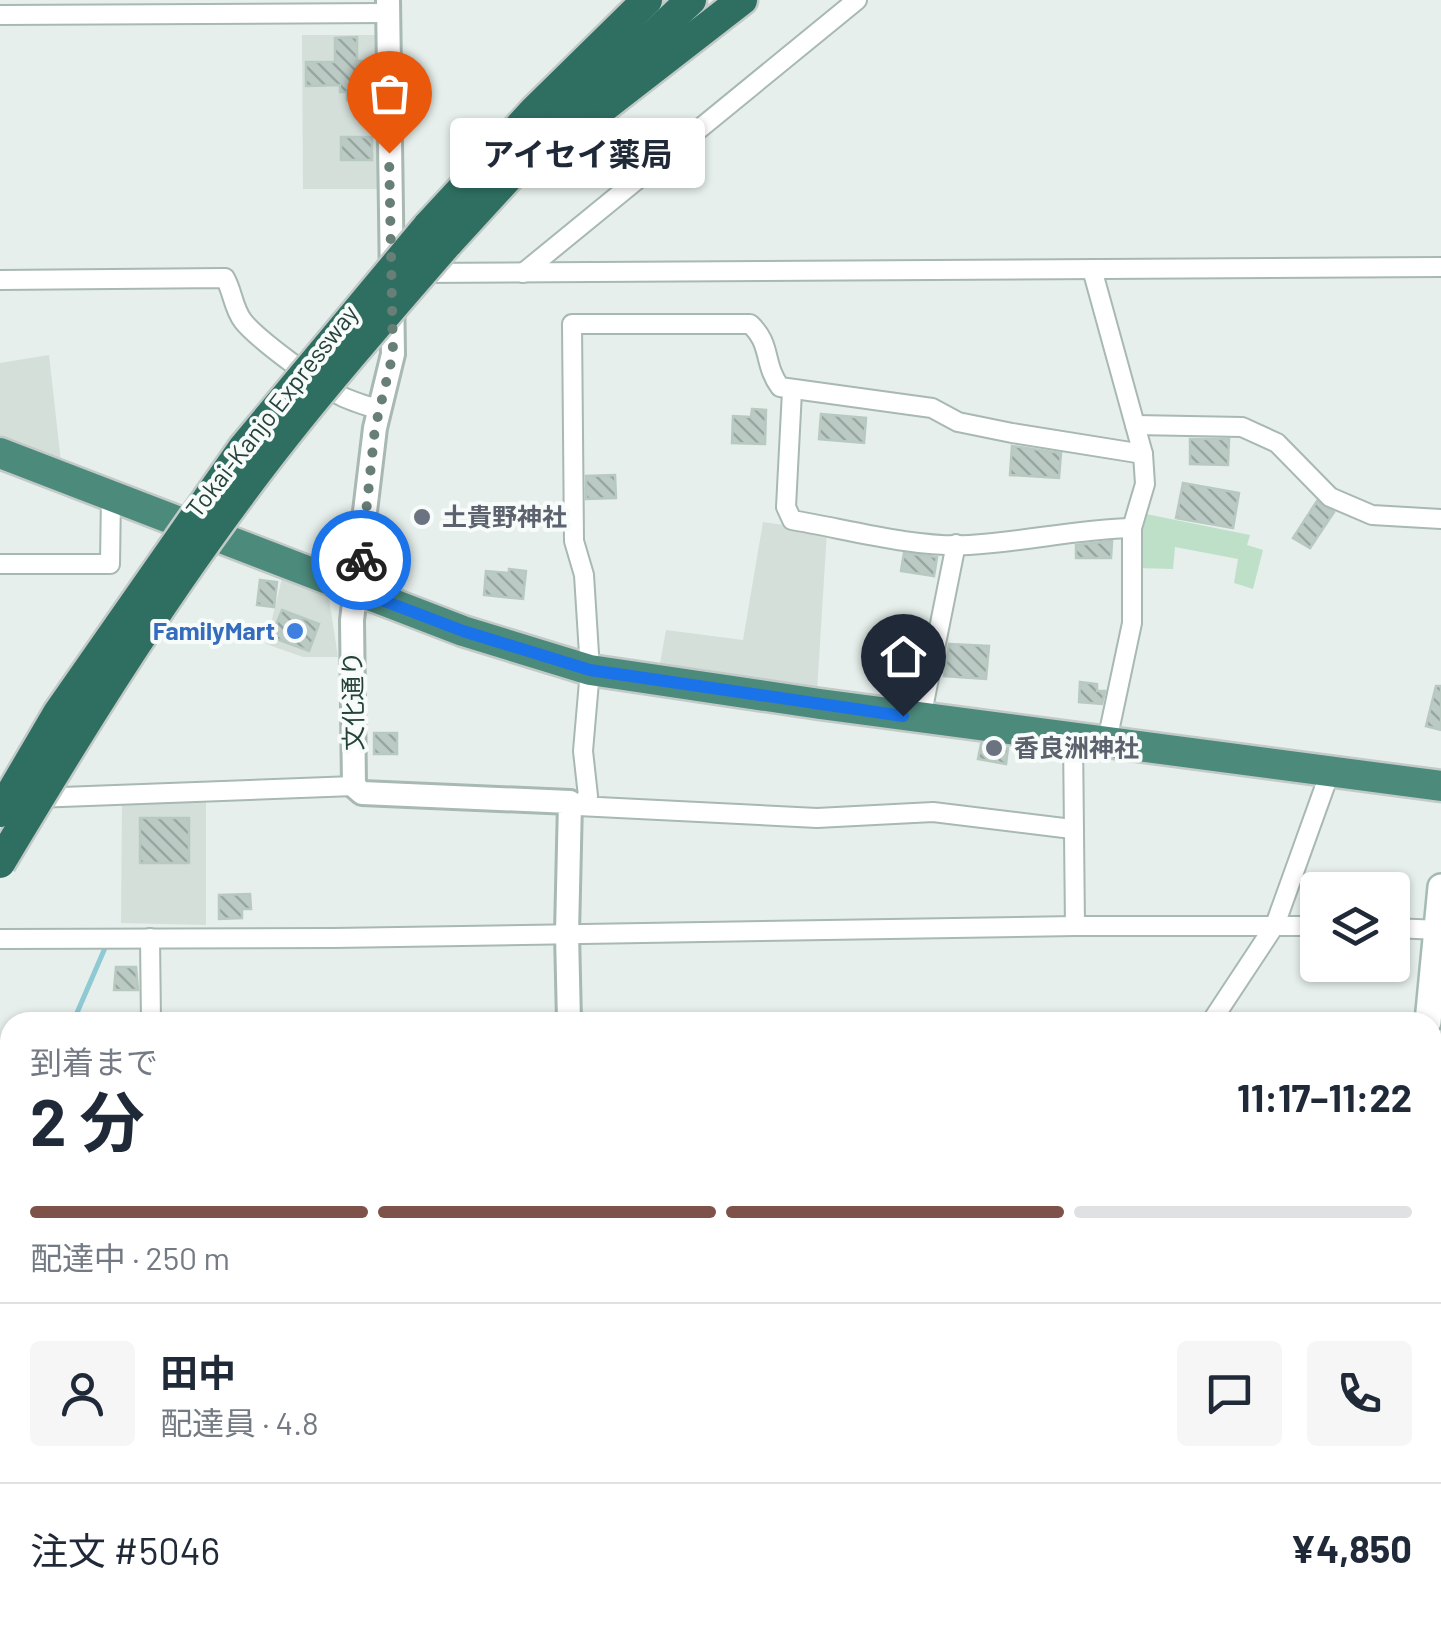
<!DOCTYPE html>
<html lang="ja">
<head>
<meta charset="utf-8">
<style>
  body { margin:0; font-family:Barlow,"Noto Sans JP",sans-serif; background:#f6f6f7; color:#1f2937; height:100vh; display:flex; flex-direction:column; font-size:38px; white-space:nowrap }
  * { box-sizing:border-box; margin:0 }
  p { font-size:32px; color:#747a83 }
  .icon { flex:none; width:55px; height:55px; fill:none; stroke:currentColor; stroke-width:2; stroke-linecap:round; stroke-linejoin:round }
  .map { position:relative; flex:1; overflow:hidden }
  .panel { position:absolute; left:0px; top:1012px; width:1442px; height:622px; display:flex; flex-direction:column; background:#fff; border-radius:30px 30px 0 0; box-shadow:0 2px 8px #0004 }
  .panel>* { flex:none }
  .fabs { position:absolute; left:1300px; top:872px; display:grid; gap:20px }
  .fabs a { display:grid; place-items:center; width:110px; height:110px; border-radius:10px; background:#fff; box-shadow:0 2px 8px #0004; font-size:50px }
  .pin { position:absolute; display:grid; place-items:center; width:85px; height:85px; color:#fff; margin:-102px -42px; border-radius:50% 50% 50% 0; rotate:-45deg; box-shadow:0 0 10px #0007 }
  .pin .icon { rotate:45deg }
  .courier { position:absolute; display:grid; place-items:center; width:100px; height:100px; margin:-50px; border:8px solid #1a73e8; border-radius:50%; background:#fff; color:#222; box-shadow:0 2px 12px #0007 }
  .bubble { position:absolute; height:70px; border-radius:10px; background:#fff; box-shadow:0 2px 8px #0004; font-size:32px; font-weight:700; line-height:70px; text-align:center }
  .head em { font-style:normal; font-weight:700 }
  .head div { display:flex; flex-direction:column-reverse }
  .head { display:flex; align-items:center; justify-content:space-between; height:170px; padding:0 30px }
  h1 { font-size:65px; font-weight:700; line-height:75px }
  .bar { display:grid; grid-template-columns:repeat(4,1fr); gap:15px 10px; align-content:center; height:120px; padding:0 30px }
  .bar i { height:12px; border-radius:8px; background:#e0e1e3 }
  .bar .current { background:#7f5249 }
  .bar p { grid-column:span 4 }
  .line { display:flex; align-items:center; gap:25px; padding:0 30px; border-top:2px solid #e0e1e3 }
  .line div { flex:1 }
  .round { display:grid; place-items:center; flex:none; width:105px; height:105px; border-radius:10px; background:#f6f6f7 }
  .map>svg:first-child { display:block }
</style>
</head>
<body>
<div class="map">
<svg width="1441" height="1633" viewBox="0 0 1441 1633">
  <defs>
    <pattern id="building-back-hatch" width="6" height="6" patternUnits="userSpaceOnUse" patternTransform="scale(2.5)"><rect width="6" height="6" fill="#bbcac4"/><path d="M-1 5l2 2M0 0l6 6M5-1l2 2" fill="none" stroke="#98a6a0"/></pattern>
  </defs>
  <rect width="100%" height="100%" fill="#e6efeb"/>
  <!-- built -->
  <g fill="#d4dfda">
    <polygon points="302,35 375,35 378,189 303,189"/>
    <polygon points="49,355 61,462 0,440 0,363"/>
    <polygon points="763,522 827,531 817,691 659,669 666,630 743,640"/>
    <polygon points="282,578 329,599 338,657 303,657 266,644"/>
    <polygon points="206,797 206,925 121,923 122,800"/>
  </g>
  <!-- green -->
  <polygon fill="#bfe0c8" points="1146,514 1250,535 1247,545 1263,550 1253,589 1234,583 1238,559 1175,547 1173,569 1137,568 1139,535"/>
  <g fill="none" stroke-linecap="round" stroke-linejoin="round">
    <!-- stream -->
    <g stroke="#8ec9d4" stroke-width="5">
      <polyline points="73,1022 105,948"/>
      <polyline points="0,1193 10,1170"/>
    </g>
  </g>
  <!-- building -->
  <g fill="url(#building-back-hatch)" stroke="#b8c9c2" stroke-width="2.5">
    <polygon points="357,37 357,61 373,61 373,91 361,91 361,100 347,100 347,92 340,92 340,85 306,86 306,62 335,62 335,38"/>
    <rect x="341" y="137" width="31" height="23"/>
    <polygon points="752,409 766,410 765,444 732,443 733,416 751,417"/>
    <polygon points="821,414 866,418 864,443 819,439"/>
    <polygon points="1190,439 1229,439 1228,465 1190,464"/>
    <polygon points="1012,446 1061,453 1059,478 1010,475"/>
    <polygon points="615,475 616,498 586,499 586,476"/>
    <polygon points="1183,483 1239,493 1233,528 1176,518"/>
    <polygon points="1317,501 1334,512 1310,548 1293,538"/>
    <polygon points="1112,541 1111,558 1076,558 1076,545"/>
    <polygon points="904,553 937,557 934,576 901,571"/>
    <polygon points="509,569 526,571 523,599 484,595 486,571 509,573"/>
    <polygon points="260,580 277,582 274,607 257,605"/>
    <polygon points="282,610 319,624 309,651 271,637"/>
    <polygon points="949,644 989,646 986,679 944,676"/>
    <polygon points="1080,682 1097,684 1097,691 1105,691 1102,704 1079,702"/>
    <polygon points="1436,686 1441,686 1441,730 1426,726"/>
    <rect x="374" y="733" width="23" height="21"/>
    <polygon points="981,744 1008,748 1006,764 978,759"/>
    <rect x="140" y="818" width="49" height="45"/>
    <polygon points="250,894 251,909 242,909 242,918 219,919 219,895"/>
    <polygon points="116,967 136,967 138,990 114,990"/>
  </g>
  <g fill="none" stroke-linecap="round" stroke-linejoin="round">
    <defs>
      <g id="minor">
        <polyline points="0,15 389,13"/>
        <polyline points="1092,269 1143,454 1145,484 1132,528 1132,623 1107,741"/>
        <polyline points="418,273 1441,267"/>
        <polyline points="523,273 857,0"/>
        <path d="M0 280 225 278C233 292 233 308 243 321 257 339 321 386 343 397 354 402 367 406 380 410"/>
        <path d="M792 391 786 507 792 520C846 529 914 548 969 545 1024 542 1077 529 1132 528"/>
        <polyline points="1135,425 1242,427 1277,443 1330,497 1372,515 1441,519"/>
        <polyline points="0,564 110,564 111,496"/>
        <polyline points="921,718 956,544"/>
        <polyline points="1073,738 1075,926"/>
        <polyline points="35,798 354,786"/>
        <path d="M1072 829 933 812 817 818 578 806 588 796 583 751 590 670 584 575 574 541 572 324H750C772 344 763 364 780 387L932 408 958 422 1012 433 1143 454"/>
        <polyline points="1392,928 1441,930"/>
        <polyline points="150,938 151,1022"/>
        <polyline points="0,939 334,938 1075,926 1318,926"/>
        <polyline points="1211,1022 1275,925 1330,772"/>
        <polyline points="1432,1053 1441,1053"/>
        <polyline points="0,1198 10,1197"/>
        <polyline points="1432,1203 1441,1202"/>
        <polyline points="1432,1367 1441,1366"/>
        <polyline points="0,1387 10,1387"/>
        <polyline points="1432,1582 1441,1580"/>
        <polyline points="1187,1625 1187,1633"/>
      </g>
      <g id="tertiary">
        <polyline points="388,0 393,354 375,428 352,620 354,786 362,793 570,802 567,933 569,1022"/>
        <polyline points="578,1625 578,1633"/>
      </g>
      <g id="secondary">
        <polyline points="1428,1022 1441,887"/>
        <polyline points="1364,1633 1365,1625"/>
      </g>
      <polyline id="trunk" points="0,453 463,631 590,670 820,704 1441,786"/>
      <g id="motorway">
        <polyline points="586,121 742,0"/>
        <polyline points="427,227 534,111 647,0"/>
        <polyline points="447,244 549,133 691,0"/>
      </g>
    </defs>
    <!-- minor casing -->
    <use href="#minor" stroke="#a8b8b2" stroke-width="22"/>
    <!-- tertiary casing -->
    <use href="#tertiary" stroke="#a8b8b2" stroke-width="28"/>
    <!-- secondary casing -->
    <use href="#secondary" stroke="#a4bbb3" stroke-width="30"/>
    <!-- trunk casing -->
    <use href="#trunk" stroke="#c2cac8" stroke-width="35"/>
    <!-- motorway casing -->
    <use href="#motorway" stroke="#c2cac8" stroke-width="35"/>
    <!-- minor -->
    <use href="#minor" stroke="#fff" stroke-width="18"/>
    <!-- tertiary -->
    <use href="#tertiary" stroke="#fff" stroke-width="22"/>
    <!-- secondary -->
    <use href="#secondary" stroke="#fff" stroke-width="25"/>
    <!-- trunk -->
    <use href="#trunk" stroke="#4c8a7c" stroke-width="30"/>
    <!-- motorway -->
    <use href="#motorway" stroke="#2f6f62" stroke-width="30"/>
    <defs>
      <g id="motorway-bridge">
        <polyline points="0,812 58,713 243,448 427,227"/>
        <path d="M0 863C75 738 152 613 240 495 304 408 376 326 447 244"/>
      </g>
    </defs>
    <!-- motorway-bridge casing -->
    <use href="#motorway-bridge" stroke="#c2cac8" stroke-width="35" stroke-linecap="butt"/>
    <!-- motorway-bridge -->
    <use href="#motorway-bridge" stroke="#2f6f62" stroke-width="30"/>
  </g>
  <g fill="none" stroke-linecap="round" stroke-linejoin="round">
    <!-- done -->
    <polyline stroke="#687f78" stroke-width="10" stroke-dasharray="0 18" points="361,560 375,428 393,354 389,153"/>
    <!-- route -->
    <polyline stroke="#1a73e8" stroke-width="12" points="361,560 358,591 463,631 590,670 903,716"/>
  </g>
  <!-- markers -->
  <g fill="#6b7280" stroke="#f7fbf9" stroke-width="4">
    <circle cx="422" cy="517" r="10"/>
    <circle cx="994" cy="748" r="10"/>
  </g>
  <circle fill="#3f7fe0" stroke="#f7fbf9" stroke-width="4" cx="295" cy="631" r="10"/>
  <g text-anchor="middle" stroke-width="8" stroke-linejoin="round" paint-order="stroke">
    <!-- street labels -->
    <g font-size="25" fill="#24423a" stroke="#f7fbf9">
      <text transform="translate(272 411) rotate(-52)" y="9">Tokai-Kanjo Expressway</text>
      <text transform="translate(353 701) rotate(-91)" y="9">文化通り</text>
    </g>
    <!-- worship labels -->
    <g font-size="25" font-weight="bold" fill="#5b616d" stroke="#f7fbf9" text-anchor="start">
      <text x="442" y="526">土貴野神社</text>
      <text x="1014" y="757">香良洲神社</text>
    </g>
    <!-- shop labels -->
    <g font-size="25" font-weight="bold" fill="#366cbe" stroke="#f7fbf9" text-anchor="end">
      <text x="275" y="640">FamilyMart</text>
    </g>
  </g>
</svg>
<div class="fabs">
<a><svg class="icon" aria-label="layers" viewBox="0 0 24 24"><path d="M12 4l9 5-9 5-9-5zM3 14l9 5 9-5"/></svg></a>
</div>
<div class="pin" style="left:389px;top:153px;background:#ea580c"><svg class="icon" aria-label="bag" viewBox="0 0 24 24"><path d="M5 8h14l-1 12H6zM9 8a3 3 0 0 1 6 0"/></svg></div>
<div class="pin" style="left:903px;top:716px;background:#1f2937"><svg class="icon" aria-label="home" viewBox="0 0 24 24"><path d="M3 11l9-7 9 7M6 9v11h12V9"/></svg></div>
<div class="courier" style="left:361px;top:560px"><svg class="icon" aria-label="bike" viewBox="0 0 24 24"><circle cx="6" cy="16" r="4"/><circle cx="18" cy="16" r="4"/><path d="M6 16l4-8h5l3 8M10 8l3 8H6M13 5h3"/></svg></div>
<div class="bubble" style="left:450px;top:118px;width:255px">アイセイ薬局</div>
<section class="panel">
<div class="head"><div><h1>2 分</h1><p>到着まで</p></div><em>11:17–11:22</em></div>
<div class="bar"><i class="current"></i><i class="current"></i><i class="current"></i><i></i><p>配達中 · 250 m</p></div>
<div class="line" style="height:180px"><a class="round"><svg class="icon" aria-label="person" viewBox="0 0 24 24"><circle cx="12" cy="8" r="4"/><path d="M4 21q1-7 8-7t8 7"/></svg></a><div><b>田中</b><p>配達員 · 4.8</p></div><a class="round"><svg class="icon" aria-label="chat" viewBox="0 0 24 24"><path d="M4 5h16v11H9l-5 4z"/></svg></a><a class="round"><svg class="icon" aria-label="phone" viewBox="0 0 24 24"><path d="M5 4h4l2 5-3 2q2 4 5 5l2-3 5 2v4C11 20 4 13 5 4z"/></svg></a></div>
<div class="line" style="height:130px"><div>注文 #5046</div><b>¥4,850</b></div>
</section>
</div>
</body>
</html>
